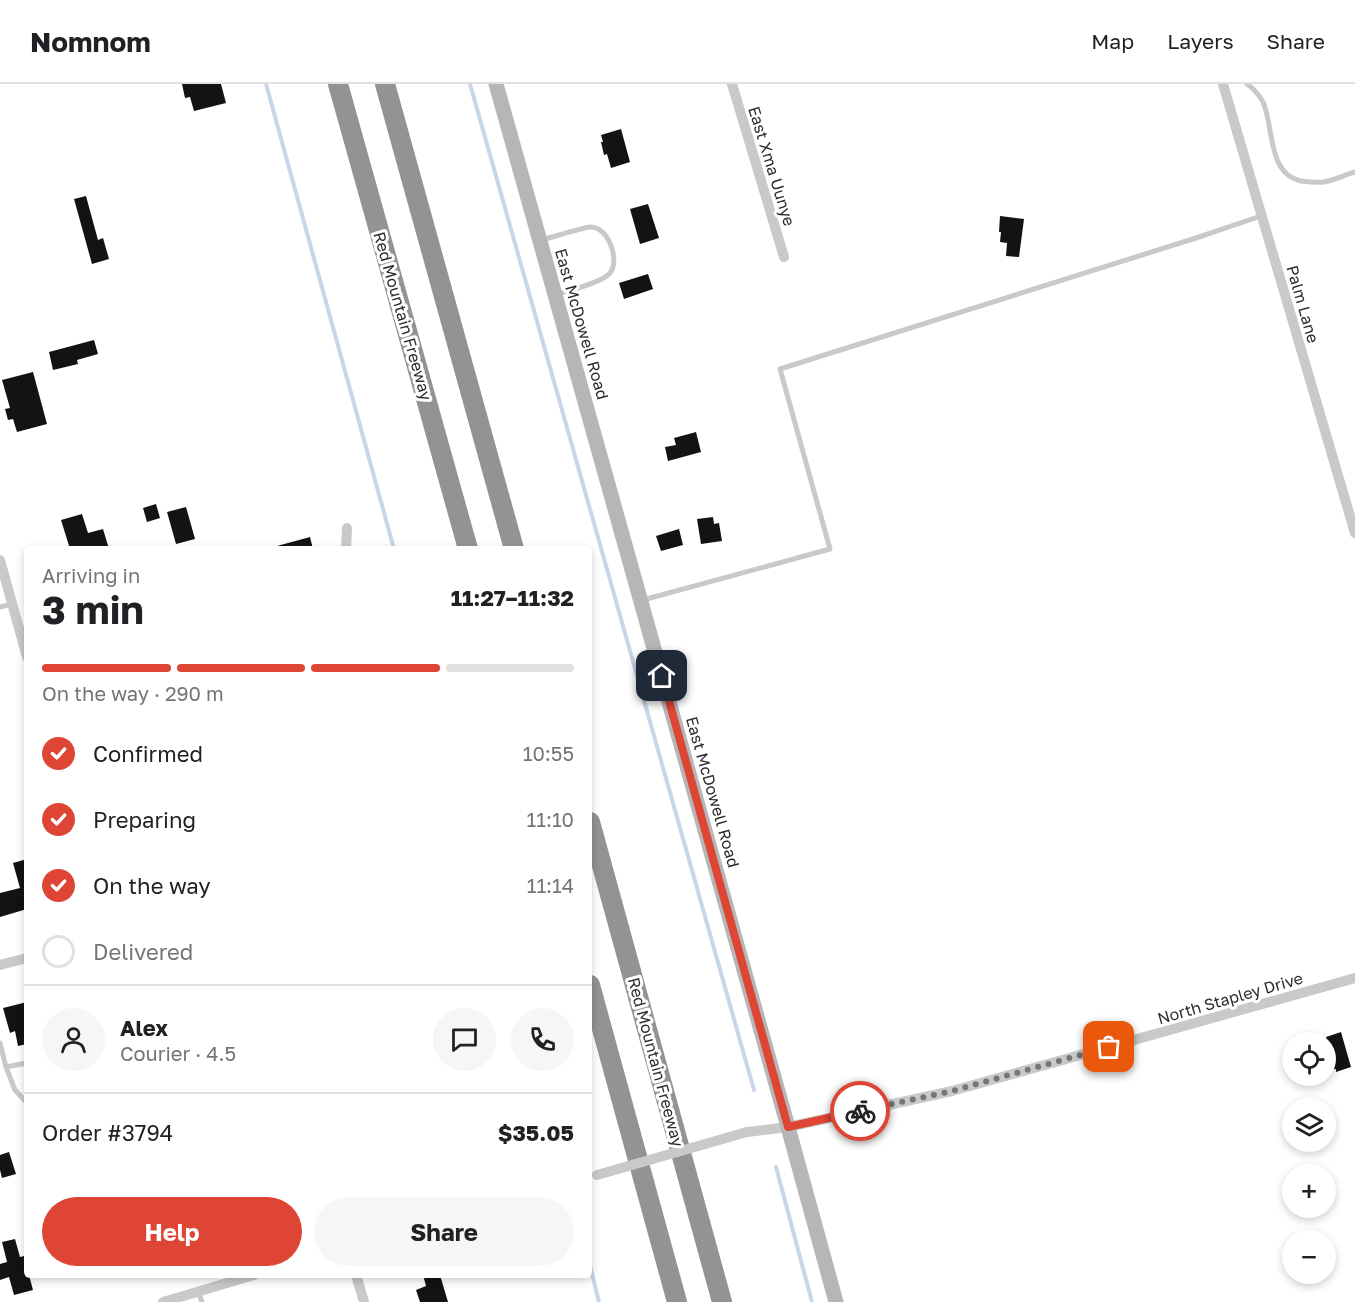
<!DOCTYPE html>
<html lang="en">
<head>
<meta charset="utf-8">
<style>
  body { margin:0; font-family:"Golos Text",sans-serif; background:#f6f6f6; color:#202124; height:100vh; display:flex; flex-direction:column; font-size:22px; white-space:nowrap }
  * { box-sizing:border-box; margin:0 }
  p { font-size:20px; color:#757577 }
  .icon { flex:none; width:33px; height:33px; fill:none; stroke:currentColor; stroke-width:2; stroke-linecap:round; stroke-linejoin:round }
  .map { position:relative; flex:1; overflow:hidden }
  .panel { position:absolute; left:24px; top:462px; width:568px; height:732px; display:flex; flex-direction:column; background:#fff; border-radius:6px; box-shadow:0 3px 9px #0003 }
  .panel>* { flex:none }
  .controls { position:absolute; left:1282px; top:948px; display:grid; gap:12px }
  .controls a { display:grid; place-items:center; width:54px; height:54px; border-radius:50%; background:#fff; box-shadow:0 3px 9px #0003; font-size:30px }
  .pin { position:absolute; display:grid; place-items:center; width:51px; height:51px; color:#fff; margin:-26px; border-radius:12px; box-shadow:0 3px 9px #0006 }
  .courier { position:absolute; display:grid; place-items:center; width:60px; height:60px; margin:-30px; border:4px solid #de4534; border-radius:50%; background:#fff; color:#222; box-shadow:0 2px 8px #0007 }
  .summary em { font-style:normal; font-weight:700 }
  .summary div { display:flex; flex-direction:column-reverse }
  .summary { display:flex; align-items:center; justify-content:space-between; height:102px; padding:0 18px }
  h1 { font-size:39px; font-weight:700; line-height:45px }
  .bar { display:grid; grid-template-columns:repeat(4,1fr); gap:9px 6px; align-content:center; height:72px; padding:0 18px }
  .bar i { height:8px; border-radius:4px; background:#e0e0e0 }
  .bar .selected { background:#de4534 }
  .bar p { grid-column:span 4 }
  .line { display:flex; align-items:center; gap:15px; padding:0 18px; border-top:2px solid #e0e0e0 }
  .line div { flex:1 }
  .round { display:grid; place-items:center; flex:none; width:63px; height:63px; border-radius:32px; background:#f6f6f6 }
  ol { padding:0 18px; list-style:none }
  li { display:flex; align-items:center; gap:18px; height:66px }
  li p { margin-inline-start:auto }
  li .icon { padding:6px; border-radius:50%; background:#de4534; color:#fff; stroke-width:4 }
  li:last-child { color:#757577 }
  li i { width:33px; height:33px; border:3px solid #e0e0e0; border-radius:50% }
  .primary-button { display:flex; gap:12px; margin-top:auto; padding:12px 18px }
  .primary-button a { flex:1; height:69px; border-radius:36px; background:#de4534; color:#fff; font-size:24px; font-weight:700; line-height:69px; text-align:center }
  .primary-button a+a { background:#f6f6f6; color:#202124 }
  header { display:flex; align-items:center; gap:36px; box-sizing:border-box; height:84px; padding:0 30px; background:#fff; border-bottom:2px solid #e0e0e0 }
  header strong { font-size:28px }
  nav { display:flex; gap:33px; margin-inline-start:auto; font-size:21px }
  .map>svg:first-child { display:block }
</style>
</head>
<body>
<header>
<strong>Nomnom</strong>
<nav><a>Map</a><a>Layers</a><a>Share</a></nav>
</header>
<div class="map">
<svg width="1355" height="1218" viewBox="0 0 1355 1218">
  <rect width="100%" height="100%" fill="#fff"/>
  <g fill="none" stroke-linecap="round" stroke-linejoin="round">
    <!-- stream -->
    <g stroke="#c7d6e9" stroke-width="4">
      <polyline points="266,0 394,465"/>
      <polyline points="470,0 754,1006"/>
      <polyline points="776,1083 812,1218"/>
      <polyline points="590,1182 599,1218"/>
    </g>
  </g>
  <!-- building -->
  <g fill="#131313">
    <polygon points="182,0 221,0 226,19 194,27 190,13 185,14"/>
    <polygon points="621,45 630,78 611,84 607,70 604,71 601,58 603,58 601,51"/>
    <polygon points="86,112 98,156 103,154 109,175 92,180 74,115"/>
    <polygon points="648,120 659,154 640,160 630,125"/>
    <polygon points="1000,132 1024,135 1019,173 1006,172 1007,159 1000,158 1001,148 999,148"/>
    <polygon points="648,190 653,205 624,215 619,199"/>
    <polygon points="94,256 98,270 77,276 78,280 53,286 49,268"/>
    <polygon points="33,288 47,340 17,348 13,335 8,336 5,325 10,324 2,296"/>
    <polygon points="696,348 701,368 668,377 665,363 676,361 674,354"/>
    <polygon points="156,420 160,434 147,438 143,424"/>
    <polygon points="186,423 195,455 176,460 167,428"/>
    <polygon points="82,430 88,449 103,445 109,465 70,465 61,436"/>
    <polygon points="713,433 714,440 719,439 722,457 701,460 697,435"/>
    <polygon points="679,445 683,461 661,467 656,452"/>
    <polygon points="310,453 313,465 278,465 277,462"/>
    <polygon points="27,775 27,825 0,833 0,809 20,804 13,779"/>
    <polygon points="27,918 27,960 18,962 15,947 10,949 3,924"/>
    <polygon points="1341,948 1351,983 1336,988 1336,985 1330,986 1326,971 1326,957 1327,957 1326,953"/>
    <polygon points="9,1068 16,1090 2,1094 0,1086 0,1071"/>
    <polygon points="15,1155 20,1173 24,1172 27,1182 27,1191 29,1191 33,1206 14,1211 9,1193 0,1196 0,1180 7,1178 2,1158"/>
    <polygon points="423,1191 440,1191 448,1218 420,1218 416,1206 426,1202"/>
  </g>
  <g fill="none" stroke-linecap="round" stroke-linejoin="round">
    <!-- lane -->
    <g stroke="#c9c9c9" stroke-width="5">
      <path d="M1247 0C1253 4 1259 11 1263 18 1274 42 1267 90 1301 97 1308 98 1316 99 1324 98 1334 96 1345 91 1355 88"/>
      <path d="M541 156C553 153 565 149 577 146 581 145 587 143 591 143 609 143 621 179 609 190 600 199 571 206 558 210"/>
      <polyline points="643,516 830,465 780,285 1196,154 1261,132"/>
      <polyline points="0,523 12,520"/>
      <polyline points="0,959 6,983 27,979"/>
      <polyline points="6,983 15,1006 27,1019"/>
      <polyline points="198,1207 202,1218"/>
    </g>
    <!-- street -->
    <g stroke="#c9c9c9" stroke-width="10">
      <polyline points="732,0 784,173"/>
      <polyline points="1223,0 1355,449"/>
      <polyline points="346,465 347,444"/>
      <polyline points="0,476 27,573"/>
      <polyline points="0,881 27,874"/>
      <polyline points="747,1048 788,1043 952,1007 1355,894"/>
      <polyline points="356,1191 364,1218"/>
      <polyline points="163,1218 254,1191"/>
    </g>
    <!-- secondary -->
    <polyline stroke="#b6b6b6" stroke-width="15" points="496,0 788,1043 836,1218"/>
    <!-- highway -->
    <g stroke="#939393" stroke-width="20">
      <polyline points="338,0 468,465"/>
      <polyline points="385,0 514,465"/>
      <polyline points="590,738 722,1218"/>
      <polyline points="590,901 677,1218"/>
    </g>
    <!-- street-bridge -->
    <polyline stroke="#c9c9c9" stroke-width="10" points="597,1091 747,1048"/>
  </g>
  <g fill="none" stroke-linecap="round" stroke-linejoin="round">
    <!-- done -->
    <polyline stroke="#767676" stroke-width="6" stroke-dasharray="0 10.8" points="860,1027 952,1007 1109,963"/>
    <!-- route -->
    <polyline stroke="#de4534" stroke-width="8" points="662,592 788,1043 860,1027"/>
  </g>
  <g text-anchor="middle" stroke-width="6" stroke-linejoin="round" paint-order="stroke">
    <!-- street labels -->
    <g font-size="16" fill="#2c2c2c" stroke="#fff">
      <text transform="translate(772 82) rotate(73)" y="6">East Xma Uunye</text>
      <text transform="translate(1303 220) rotate(74)" y="6">Palm Lane</text>
      <text transform="translate(403 232) rotate(74)" y="6">Red Mountain Freeway</text>
      <text transform="translate(582 240) rotate(74)" y="6">East McDowell Road</text>
      <text transform="translate(713 708) rotate(74)" y="6">East McDowell Road</text>
      <text transform="translate(1230 914) rotate(-16)" y="6">North Stapley Drive</text>
      <text transform="translate(656 978) rotate(75)" y="6">Red Mountain Freeway</text>
    </g>
  </g>
</svg>
<div class="controls">
<a><svg class="icon" aria-label="locate" viewBox="0 0 24 24"><circle cx="12" cy="12" r="6"/><path d="M12 2v4M12 18v4M2 12h4M18 12h4"/></svg></a>
<a><svg class="icon" aria-label="layers" viewBox="0 0 24 24"><path d="M12 4l9 5-9 5-9-5zM3 14l9 5 9-5"/></svg></a>
<a>+</a>
<a>−</a>
</div>
<div class="pin" style="left:1109px;top:963px;background:#ea580c"><svg class="icon" aria-label="bag" viewBox="0 0 24 24"><path d="M5 8h14l-1 12H6zM9 8a3 3 0 0 1 6 0"/></svg></div>
<div class="pin" style="left:662px;top:592px;background:#1f2937"><svg class="icon" aria-label="home" viewBox="0 0 24 24"><path d="M3 11l9-7 9 7M6 9v11h12V9"/></svg></div>
<div class="courier" style="left:860px;top:1027px"><svg class="icon" aria-label="bike" viewBox="0 0 24 24"><circle cx="6" cy="16" r="4"/><circle cx="18" cy="16" r="4"/><path d="M6 16l4-8h5l3 8M10 8l3 8H6M13 5h3"/></svg></div>
<section class="panel">
<div class="summary"><div><h1>3 min</h1><p>Arriving in</p></div><em>11:27–11:32</em></div>
<div class="bar"><i class="selected"></i><i class="selected"></i><i class="selected"></i><i></i><p>On the way · 290 m</p></div>
<ol>
<li><svg class="icon" aria-label="check" viewBox="0 0 24 24"><path d="M5 12l5 5 9-10"/></svg>Confirmed<p>10:55</p></li>
<li><svg class="icon" aria-label="check" viewBox="0 0 24 24"><path d="M5 12l5 5 9-10"/></svg>Preparing<p>11:10</p></li>
<li><svg class="icon" aria-label="check" viewBox="0 0 24 24"><path d="M5 12l5 5 9-10"/></svg>On the way<p>11:14</p></li>
<li><i></i>Delivered</li>
</ol>
<div class="line" style="height:108px"><a class="round"><svg class="icon" aria-label="person" viewBox="0 0 24 24"><circle cx="12" cy="8" r="4"/><path d="M4 21q1-7 8-7t8 7"/></svg></a><div><b>Alex</b><p>Courier · 4.5</p></div><a class="round"><svg class="icon" aria-label="chat" viewBox="0 0 24 24"><path d="M4 5h16v11H9l-5 4z"/></svg></a><a class="round"><svg class="icon" aria-label="phone" viewBox="0 0 24 24"><path d="M5 4h4l2 5-3 2q2 4 5 5l2-3 5 2v4C11 20 4 13 5 4z"/></svg></a></div>
<div class="line" style="height:78px"><div>Order #3794</div><b>$35.05</b></div>
<div class="primary-button"><a>Help</a><a>Share</a></div>
</section>
</div>
</body>
</html>
